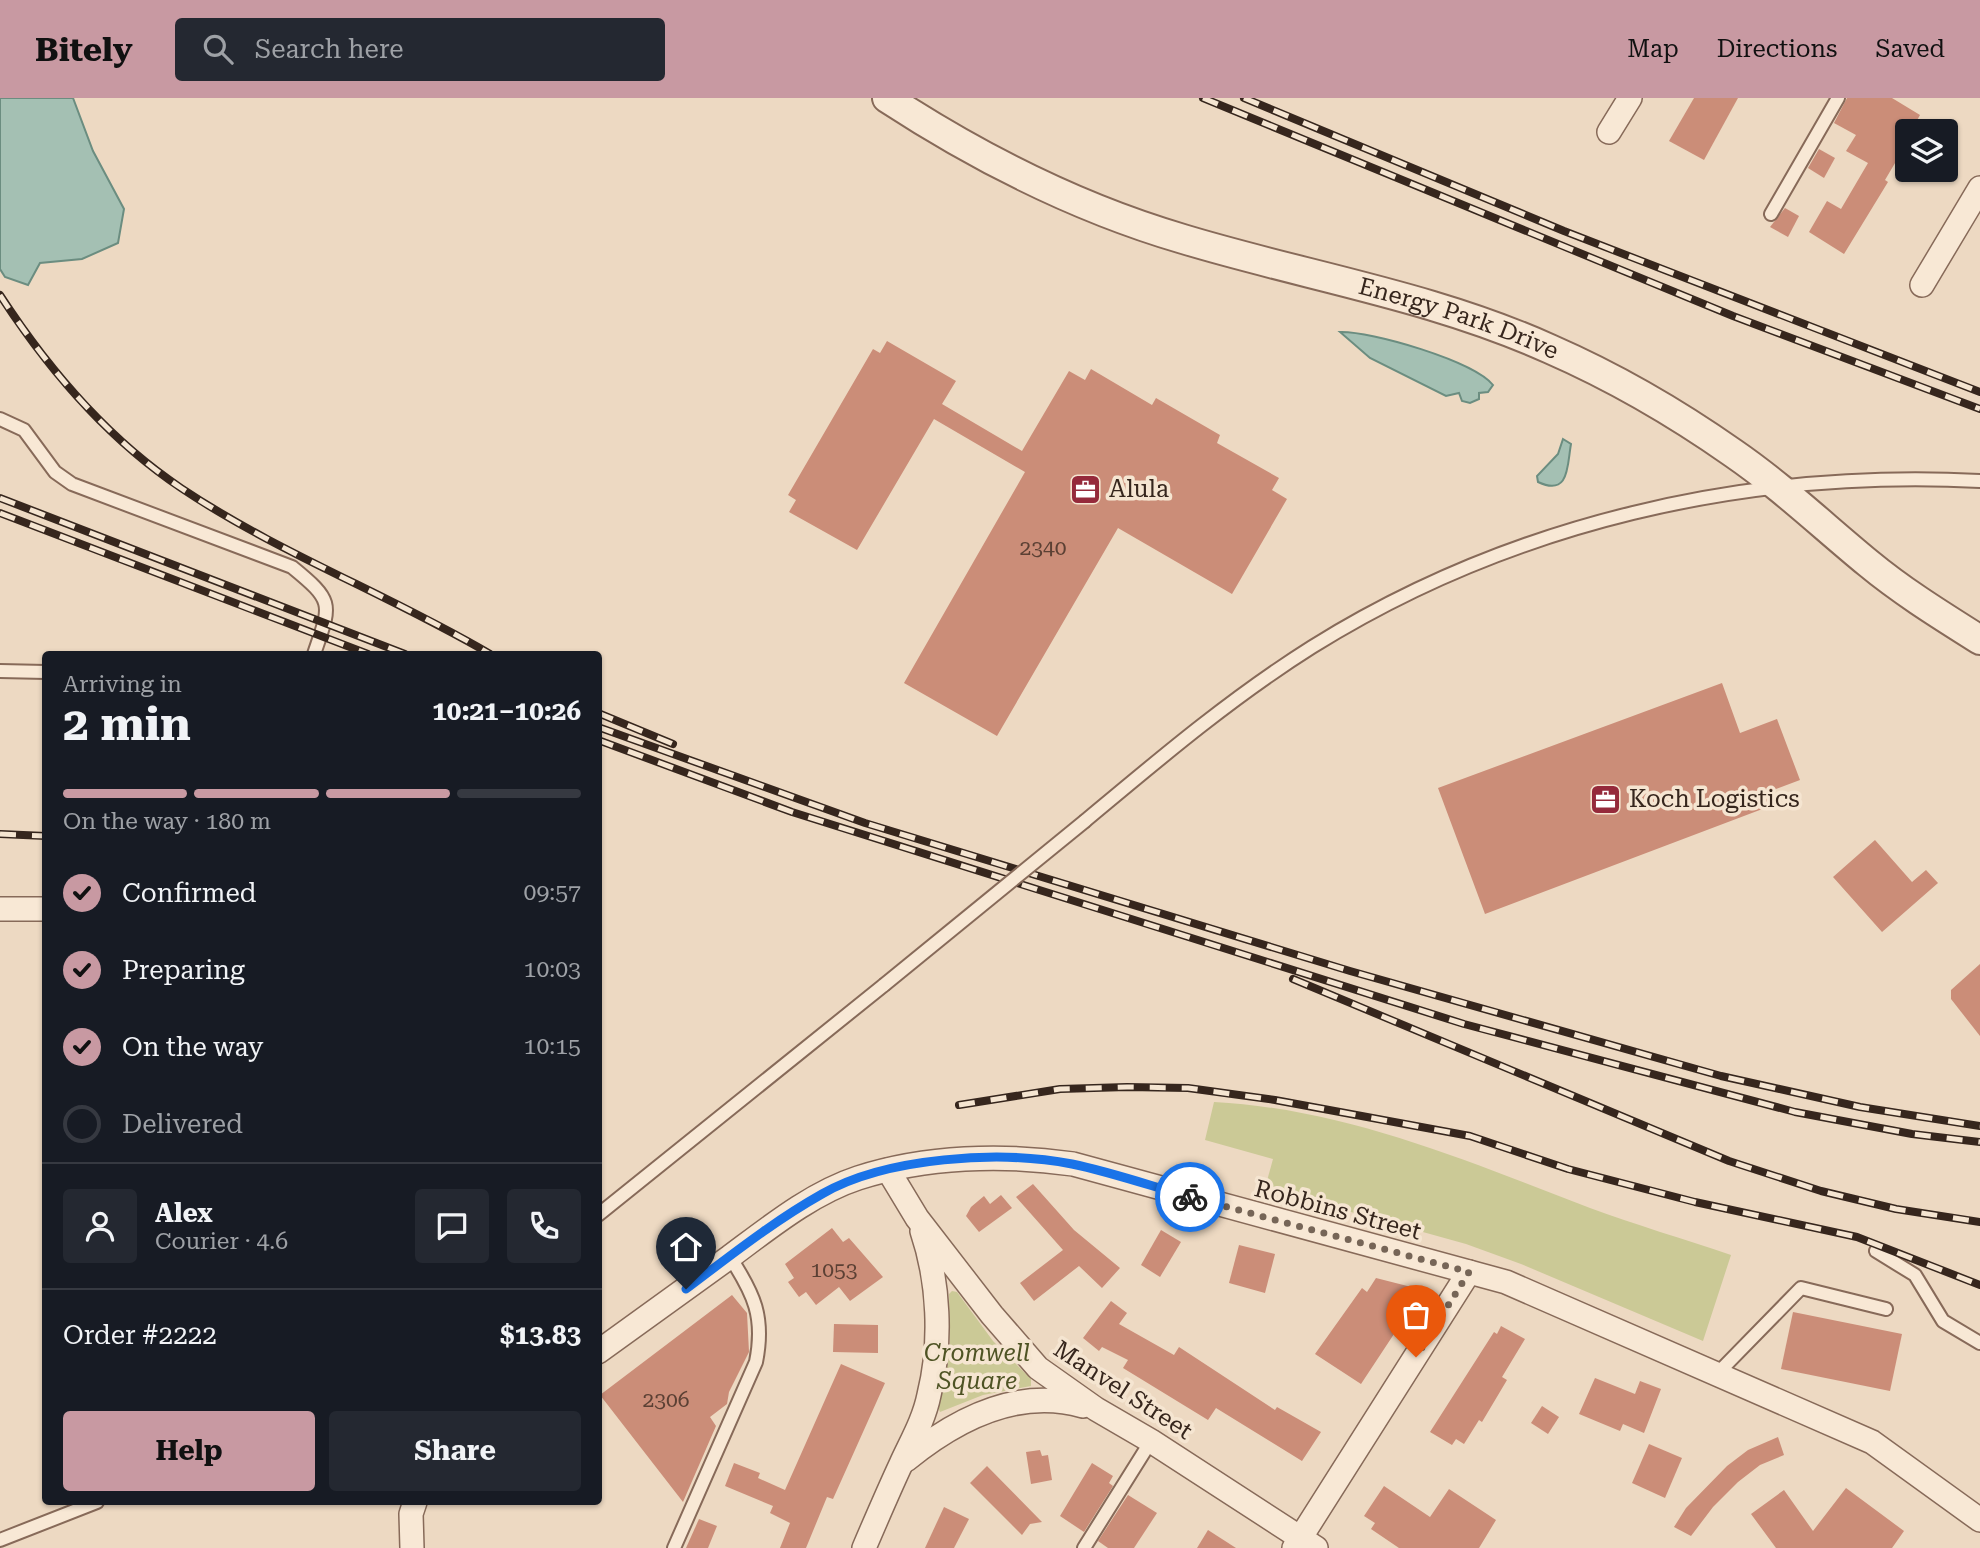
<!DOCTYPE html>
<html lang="en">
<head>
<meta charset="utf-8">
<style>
  body { margin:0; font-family:"Roboto Serif",serif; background:#242831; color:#f1f3f6; height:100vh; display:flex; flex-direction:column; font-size:26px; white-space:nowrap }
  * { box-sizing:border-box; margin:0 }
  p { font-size:23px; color:#9ea1a6 }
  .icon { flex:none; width:38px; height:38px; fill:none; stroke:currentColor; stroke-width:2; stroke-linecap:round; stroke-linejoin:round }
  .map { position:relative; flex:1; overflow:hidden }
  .drawer { position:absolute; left:42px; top:553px; width:560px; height:854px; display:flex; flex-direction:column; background:#171b24; border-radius:7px; box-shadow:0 2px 5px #0004 }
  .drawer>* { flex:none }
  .buttons { position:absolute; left:1895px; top:21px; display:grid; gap:14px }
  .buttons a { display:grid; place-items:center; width:63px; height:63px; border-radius:7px; background:#171b24; box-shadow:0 2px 5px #0004; font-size:35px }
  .pin { position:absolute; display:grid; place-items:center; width:60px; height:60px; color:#fff; margin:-72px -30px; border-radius:50% 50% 50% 0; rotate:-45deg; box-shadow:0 0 7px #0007 }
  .pin .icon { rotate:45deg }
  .courier { position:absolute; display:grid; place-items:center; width:70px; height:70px; margin:-35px; border:5px solid #1a73e8; border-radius:50%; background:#fff; color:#222; box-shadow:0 2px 9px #0007 }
  .overview em { font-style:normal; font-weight:700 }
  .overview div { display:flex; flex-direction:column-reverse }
  .overview { display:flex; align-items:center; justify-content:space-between; height:119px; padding:0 21px }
  h1 { font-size:46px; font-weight:700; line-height:52px }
  .bar { display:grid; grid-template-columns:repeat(4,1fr); gap:10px 7px; align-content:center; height:84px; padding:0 21px }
  .bar i { height:9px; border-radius:5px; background:#363941 }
  .bar .current { background:#c899a2 }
  .bar p { grid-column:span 4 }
  .line { display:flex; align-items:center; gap:18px; padding:0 21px; border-top:2px solid #363941 }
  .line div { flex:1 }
  .round { display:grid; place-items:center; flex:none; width:74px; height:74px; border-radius:7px; background:#242831 }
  ol { padding:0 21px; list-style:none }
  li { display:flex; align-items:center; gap:21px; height:77px }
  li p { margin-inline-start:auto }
  li .icon { padding:7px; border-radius:50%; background:#c899a2; color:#111; stroke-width:4 }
  li:last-child { color:#9ea1a6 }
  li i { width:38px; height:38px; border:4px solid #363941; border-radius:50% }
  .action { display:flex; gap:14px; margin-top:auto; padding:14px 21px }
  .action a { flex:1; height:80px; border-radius:7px; background:#c899a2; color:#111; font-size:28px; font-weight:700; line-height:80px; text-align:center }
  .action a+a { background:#242831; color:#f1f3f6 }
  header { display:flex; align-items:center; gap:42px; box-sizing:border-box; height:98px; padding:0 35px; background:#c899a2; color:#111 }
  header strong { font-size:33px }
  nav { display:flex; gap:38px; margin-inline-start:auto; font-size:24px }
  .search { width:490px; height:63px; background:#242831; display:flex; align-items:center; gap:18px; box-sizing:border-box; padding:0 24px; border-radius:7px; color:#9ea1a6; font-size:26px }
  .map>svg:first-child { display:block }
</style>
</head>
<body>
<header>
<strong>Bitely</strong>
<div class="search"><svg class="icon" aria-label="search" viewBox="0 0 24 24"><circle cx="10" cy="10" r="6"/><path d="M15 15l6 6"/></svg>Search here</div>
<nav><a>Map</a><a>Directions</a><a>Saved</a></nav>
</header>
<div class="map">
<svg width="1980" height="1450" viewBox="0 0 1980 1450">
  <rect width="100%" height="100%" fill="#edd9c2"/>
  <!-- green -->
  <g fill="#cbc996">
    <path d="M1214 1004C1346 1011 1467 1063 1590 1110 1636 1127 1684 1141 1731 1157L1703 1243 1521 1166 1466 1146 1265 1090 1273 1061 1205 1042Z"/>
    <polygon points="952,1193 957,1194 993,1243 1031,1281 1031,1288 983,1297 940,1314 938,1309 950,1254 949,1196"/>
  </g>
  <!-- water -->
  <g fill="#a4c0b3" stroke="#6b8d80" stroke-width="2">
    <polygon points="0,0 73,0 93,53 124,111 118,145 82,161 40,165 28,187 5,179 0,171"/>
    <path d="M1340 234C1371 233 1474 263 1493 287L1488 294 1479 295V301L1470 305 1462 303 1459 295 1446 298 1370 260Z"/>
    <path d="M1563 341 1571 346C1567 367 1570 399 1538 384L1537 378 1558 356Z"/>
  </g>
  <!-- building -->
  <g fill="#cb8d78">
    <polygon points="1694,0 1738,0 1704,62 1669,43"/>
    <polygon points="1847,0 1892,0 1920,17 1911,33 1908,33 1908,43 1885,82 1888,84 1844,156 1809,134 1827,103 1841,111 1868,65 1846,53 1856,37 1834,25"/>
    <polygon points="1819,51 1835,60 1824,80 1808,70"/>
    <polygon points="1785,110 1799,118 1788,139 1770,129"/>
    <polygon points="887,243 956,283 942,306 1022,353 1069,273 1085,282 1091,271 1152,307 1156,300 1220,337 1217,345 1279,380 1272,392 1287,401 1232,496 1118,430 997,638 904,585 1025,374 934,321 857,452 789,414 796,402 788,397 873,251 880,255"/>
    <polygon points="1722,585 1740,635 1777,621 1800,682 1768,694 1773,707 1485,816 1438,690"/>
    <polygon points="1875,742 1912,784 1926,772 1938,785 1882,834 1833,779"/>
    <polygon points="1980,866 1980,938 1951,901 1951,892"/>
    <polygon points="1033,1086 1074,1132 1120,1170 1102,1190 1079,1168 1034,1203 1020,1185 1063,1152 1016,1099"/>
    <polygon points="1001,1097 1012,1110 979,1134 966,1118 971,1109 984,1098 990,1106"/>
    <polygon points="832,1130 843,1144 849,1140 883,1179 850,1203 839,1189 816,1207 806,1194 799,1199 788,1184 794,1180 785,1166"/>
    <polygon points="1161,1132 1181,1144 1160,1179 1141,1167"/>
    <polygon points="1239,1147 1275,1156 1265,1195 1229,1185"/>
    <polygon points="1376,1180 1423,1192 1361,1286 1315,1256 1362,1190 1367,1194"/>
    <polygon points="732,1197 747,1215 749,1254 729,1294 727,1306 710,1319 716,1328 683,1404 600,1297"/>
    <polygon points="1111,1203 1127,1215 1119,1226 1174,1257 1179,1249 1275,1312 1277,1309 1321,1334 1302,1363 1216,1310 1208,1322 1123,1270 1128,1262 1102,1249 1099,1253 1083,1240"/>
    <polygon points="1793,1214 1902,1236 1890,1293 1781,1271"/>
    <polygon points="834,1226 878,1227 878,1255 833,1254"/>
    <polygon points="1501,1228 1525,1241 1502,1279 1507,1282 1482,1324 1479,1322 1464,1346 1456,1341 1452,1347 1430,1334 1494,1234 1497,1236"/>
    <polygon points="841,1266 885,1285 833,1401 827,1399 806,1450 780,1450 790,1425 770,1415 773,1408 725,1388 734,1365 760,1375 758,1380 785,1392"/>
    <polygon points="1595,1280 1635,1296 1640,1283 1661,1291 1644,1335 1623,1326 1620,1333 1579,1316"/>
    <polygon points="1542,1308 1559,1319 1548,1336 1531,1325"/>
    <polygon points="1778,1339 1784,1357 1760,1367 1738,1384 1713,1409 1691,1438 1674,1429 1686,1410 1727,1368 1748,1352"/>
    <polygon points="1649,1346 1682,1360 1665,1400 1632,1385"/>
    <polygon points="1040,1352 1042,1358 1048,1357 1052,1382 1031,1386 1026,1354"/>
    <polygon points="1092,1365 1113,1378 1109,1385 1113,1388 1084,1434 1060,1418"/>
    <polygon points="987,1368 1042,1424 1030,1426 1022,1437 970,1385"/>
    <polygon points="1384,1388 1430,1419 1449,1391 1496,1422 1479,1450 1399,1450 1371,1431 1375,1425 1364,1418"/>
    <polygon points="1846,1390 1904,1433 1892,1450 1776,1450 1751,1416 1784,1392 1813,1433"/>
    <polygon points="1128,1397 1157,1415 1134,1450 1108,1450 1098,1443"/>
    <polygon points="944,1409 969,1421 954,1450 925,1450"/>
    <polygon points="699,1421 717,1428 708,1450 686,1450"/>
    <polygon points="1208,1432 1236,1450 1197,1450"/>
  </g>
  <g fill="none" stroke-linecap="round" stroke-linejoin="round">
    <defs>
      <g id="service">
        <polyline points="1771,116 1838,0"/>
        <path d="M0 321 24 332 55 374 72 386 292 469C335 504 331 506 314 556"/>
        <polyline points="0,573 46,574"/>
        <path d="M1085 723C1158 662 1231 600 1312 549 1511 425 1746 371 1980 383"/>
        <polyline points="598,1117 884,887"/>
        <polyline points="1876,1153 1915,1177 1943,1223 1980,1245"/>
        <polyline points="1716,1277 1801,1190 1886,1211"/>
        <polyline points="0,1442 97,1404"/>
        <path d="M674 1450 756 1264C765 1219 754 1196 730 1159"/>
        <polyline points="1084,1450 1151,1343"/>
      </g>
      <g id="minor">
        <polyline points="1609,34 1630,0"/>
        <polyline points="1922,187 1980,90"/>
        <polyline points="0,811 46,811"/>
        <polyline points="888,1072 917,1120 992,1217 1038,1270 1096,1311 1151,1343 1316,1450"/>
        <path d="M598 1254C643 1222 687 1190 731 1158 770 1129 812 1095 858 1080 926 1058 1003 1056 1073 1066L1506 1184 1872 1344 1980 1422"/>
        <path d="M906 1362C955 1322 1018 1289 1083 1308"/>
        <polyline points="412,1450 411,1416 415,1404"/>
        <path d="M864 1450C876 1422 888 1394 901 1366 911 1344 924 1322 929 1297 942 1245 939 1183 922 1133"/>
        <polyline points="1294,1450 1469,1174"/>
      </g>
      <g id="tertiary">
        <path id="s1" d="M887 0C979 60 1077 110 1183 141 1305 178 1433 198 1550 251 1614 279 1676 315 1733 355 1781 388 1823 428 1868 465 1903 494 1942 518 1980 542"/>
      </g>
    </defs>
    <!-- service casing -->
    <use href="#service" stroke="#876a59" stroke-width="16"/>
    <!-- minor casing -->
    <use href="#minor" stroke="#876a59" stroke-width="26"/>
    <!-- tertiary casing -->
    <use href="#tertiary" stroke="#876a59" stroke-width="32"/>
    <!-- service -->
    <use href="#service" stroke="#f8e8d5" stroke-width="12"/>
    <!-- minor -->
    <use href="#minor" stroke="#f8e8d5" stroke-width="23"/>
    <!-- tertiary -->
    <use href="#tertiary" stroke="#f8e8d5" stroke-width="28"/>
    <defs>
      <g id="rail">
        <polyline points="1203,0 1733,218 1980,311"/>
        <polyline points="1244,0 1564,133 1980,294"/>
        <path d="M0 197C48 271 108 341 181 390 278 455 390 497 490 556"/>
        <polyline points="0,400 405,556"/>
        <polyline points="0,415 368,556"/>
        <polyline points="598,615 673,646"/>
        <polyline points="598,629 865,725 1350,873 1721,978 1860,1009 1980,1028"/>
        <polyline points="598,642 792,714 1464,926 1795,1014 1912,1036 1980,1044"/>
        <polyline points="0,736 46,738"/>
        <polyline points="1293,881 1729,1063 1821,1093 1896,1111 1980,1124"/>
        <polyline points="959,1007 1060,991 1127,989 1188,990 1275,1002 1470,1038 1568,1071 1695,1104 1857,1139 1980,1187"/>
      </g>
    </defs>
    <!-- rail casing -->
    <use href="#rail" stroke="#36261d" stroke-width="8"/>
    <!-- rail -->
    <use href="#rail" stroke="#f5e5d1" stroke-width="5" stroke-dasharray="16" stroke-linecap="butt"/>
    <defs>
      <polyline id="service-bridge" points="884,887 1085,723"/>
    </defs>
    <!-- service-bridge casing -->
    <use href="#service-bridge" stroke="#876a59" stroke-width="16" stroke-linecap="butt"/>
    <!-- service-bridge -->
    <use href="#service-bridge" stroke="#f8e8d5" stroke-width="12"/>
  </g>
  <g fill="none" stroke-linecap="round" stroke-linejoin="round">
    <!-- done -->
    <polyline stroke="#766557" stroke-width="7" stroke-dasharray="0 12.6" points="1190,1099 1469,1174 1416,1259"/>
    <!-- route -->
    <path stroke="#1a73e8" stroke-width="9" d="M686 1191C730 1158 774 1123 822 1096 886 1059 1000 1052 1072 1066 1111 1074 1151 1088 1190 1099"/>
  </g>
  <!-- icons -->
  <defs>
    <symbol id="office-square" viewBox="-11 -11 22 22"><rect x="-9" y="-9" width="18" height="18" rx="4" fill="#952a3b" stroke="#f5e5d1"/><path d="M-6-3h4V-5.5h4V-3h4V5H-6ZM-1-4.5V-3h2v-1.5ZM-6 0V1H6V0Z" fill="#fff"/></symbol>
  </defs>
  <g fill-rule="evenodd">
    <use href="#office-square" x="1068" y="374" width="35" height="35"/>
    <use href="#office-square" x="1588" y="684" width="35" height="35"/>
  </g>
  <g text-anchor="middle" stroke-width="7" stroke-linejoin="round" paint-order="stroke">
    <!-- number labels -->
    <g font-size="21" fill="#5b4034">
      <text x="1043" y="457">2340</text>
      <text x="834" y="1179">1053</text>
      <text x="666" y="1309">2306</text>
    </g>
    <!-- street labels -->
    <g font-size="24" fill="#36261d" stroke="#f5e5d1">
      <text dy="8" stroke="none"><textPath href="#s1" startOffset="616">Energy Park Drive</textPath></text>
      <text transform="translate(1338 1112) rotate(15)" y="8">Robbins Street</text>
      <text transform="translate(1123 1292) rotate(33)" y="8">Manvel Street</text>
    </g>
    <!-- poi labels -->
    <g font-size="24" fill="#36261d" stroke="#f5e5d1" text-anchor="start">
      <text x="1109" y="399">Alula</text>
      <text x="1629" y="709">Koch Logistics</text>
    </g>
    <!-- park labels -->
    <g font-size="24" font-style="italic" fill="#4e5324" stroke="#f5e5d1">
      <text x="977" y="1263">Cromwell<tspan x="977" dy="28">Square</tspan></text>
    </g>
  </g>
</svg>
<div class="buttons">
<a><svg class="icon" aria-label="layers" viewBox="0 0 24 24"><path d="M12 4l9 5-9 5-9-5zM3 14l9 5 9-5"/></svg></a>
</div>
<div class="pin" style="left:1416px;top:1259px;background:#ea580c"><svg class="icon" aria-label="bag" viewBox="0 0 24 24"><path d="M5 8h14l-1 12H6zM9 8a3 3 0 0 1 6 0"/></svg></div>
<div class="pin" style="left:686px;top:1191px;background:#1f2937"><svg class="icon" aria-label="home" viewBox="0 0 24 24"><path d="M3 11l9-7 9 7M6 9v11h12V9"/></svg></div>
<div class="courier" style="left:1190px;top:1099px"><svg class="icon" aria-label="bike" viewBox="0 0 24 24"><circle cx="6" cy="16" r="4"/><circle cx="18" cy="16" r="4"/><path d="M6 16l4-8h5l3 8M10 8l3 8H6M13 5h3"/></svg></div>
<section class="drawer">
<div class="overview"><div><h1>2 min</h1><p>Arriving in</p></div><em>10:21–10:26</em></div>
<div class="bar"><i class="current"></i><i class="current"></i><i class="current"></i><i></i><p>On the way · 180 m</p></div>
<ol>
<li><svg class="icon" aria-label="check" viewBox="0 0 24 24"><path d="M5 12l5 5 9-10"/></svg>Confirmed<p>09:57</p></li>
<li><svg class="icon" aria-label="check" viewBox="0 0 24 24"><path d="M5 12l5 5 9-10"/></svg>Preparing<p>10:03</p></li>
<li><svg class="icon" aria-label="check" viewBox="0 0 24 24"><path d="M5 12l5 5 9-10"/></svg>On the way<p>10:15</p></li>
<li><i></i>Delivered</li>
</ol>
<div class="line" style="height:126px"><a class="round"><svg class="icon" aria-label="person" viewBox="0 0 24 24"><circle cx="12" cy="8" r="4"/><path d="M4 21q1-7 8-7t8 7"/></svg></a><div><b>Alex</b><p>Courier · 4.6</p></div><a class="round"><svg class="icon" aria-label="chat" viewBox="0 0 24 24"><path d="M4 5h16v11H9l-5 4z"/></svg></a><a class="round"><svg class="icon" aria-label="phone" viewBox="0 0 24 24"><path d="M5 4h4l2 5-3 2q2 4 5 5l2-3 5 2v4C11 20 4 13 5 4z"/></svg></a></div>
<div class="line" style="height:91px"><div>Order #2222</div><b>$13.83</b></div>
<div class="action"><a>Help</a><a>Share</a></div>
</section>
</div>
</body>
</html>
